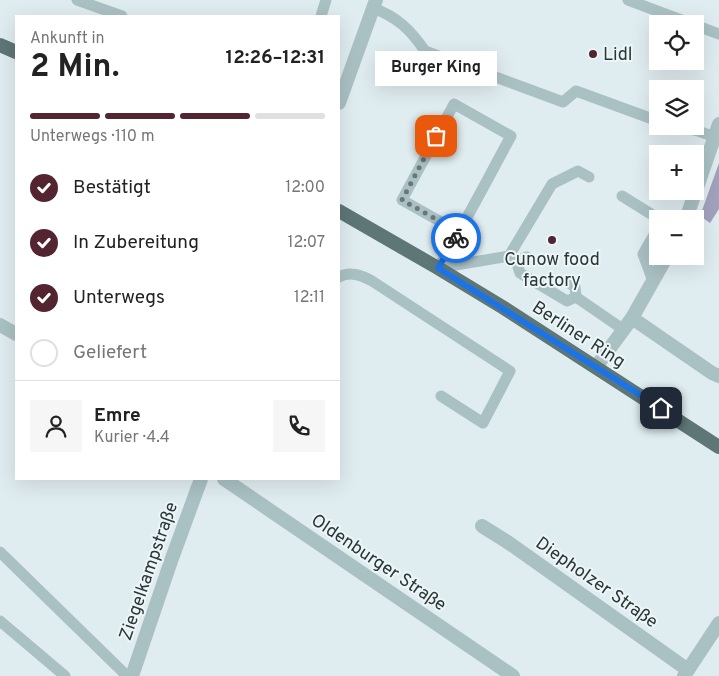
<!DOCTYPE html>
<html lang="de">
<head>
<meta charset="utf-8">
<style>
  body { margin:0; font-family:Overpass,sans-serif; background:#f6f6f6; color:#222; height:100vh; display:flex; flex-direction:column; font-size:19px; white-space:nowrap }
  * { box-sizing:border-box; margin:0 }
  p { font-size:16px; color:#767676 }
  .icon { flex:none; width:28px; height:28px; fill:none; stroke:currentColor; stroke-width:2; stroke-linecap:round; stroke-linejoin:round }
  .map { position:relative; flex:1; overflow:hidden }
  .sheet { position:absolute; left:15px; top:15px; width:325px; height:465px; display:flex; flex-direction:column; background:#fff; border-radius:0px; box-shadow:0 5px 20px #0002 }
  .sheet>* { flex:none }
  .controls { position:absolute; left:649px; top:15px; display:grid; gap:10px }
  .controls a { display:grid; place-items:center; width:55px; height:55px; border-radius:0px; background:#fff; box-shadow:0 5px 20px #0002; font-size:25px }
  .pin { position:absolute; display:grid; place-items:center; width:42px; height:42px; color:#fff; margin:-21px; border-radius:10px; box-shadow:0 2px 8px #0006 }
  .courier { position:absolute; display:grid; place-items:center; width:50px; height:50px; margin:-25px; border:4px solid #1a73e8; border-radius:50%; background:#fff; color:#222; box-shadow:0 1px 6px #0007 }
  .bubble { position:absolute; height:35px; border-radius:0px; background:#fff; box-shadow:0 5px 20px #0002; font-size:16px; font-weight:700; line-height:35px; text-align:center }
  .head em { font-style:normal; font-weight:700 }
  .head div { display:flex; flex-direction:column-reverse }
  .head { display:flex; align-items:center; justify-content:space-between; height:85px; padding:0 15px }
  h1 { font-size:32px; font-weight:700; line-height:38px }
  .bar { display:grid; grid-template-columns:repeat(4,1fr); gap:8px 5px; align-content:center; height:60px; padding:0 15px }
  .bar i { height:6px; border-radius:4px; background:#e0e0e0 }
  .bar .active { background:#532531 }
  .bar p { grid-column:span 4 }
  .line { display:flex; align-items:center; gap:12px; padding:0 15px; border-top:1px solid #e0e0e0 }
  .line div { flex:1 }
  .round { display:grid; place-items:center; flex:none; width:52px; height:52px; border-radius:0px; background:#f6f6f6 }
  ol { padding:0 15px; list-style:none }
  li { display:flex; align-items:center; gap:15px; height:55px }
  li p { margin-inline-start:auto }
  li .icon { padding:5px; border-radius:50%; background:#532531; color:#fff; stroke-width:4 }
  li:last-child { color:#767676 }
  li i { width:28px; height:28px; border:2px solid #e0e0e0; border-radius:50% }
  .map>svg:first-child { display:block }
</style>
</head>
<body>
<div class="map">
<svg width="719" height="676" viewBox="0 0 719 676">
  <rect width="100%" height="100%" fill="#e0edf0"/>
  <!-- green -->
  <polygon fill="#a2a2bd" points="719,163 719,209 710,223 700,216"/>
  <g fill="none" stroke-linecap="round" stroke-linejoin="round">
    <!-- service -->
    <g stroke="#aac1c4" stroke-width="11">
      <polyline points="77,0 122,16"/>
      <polyline points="628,0 692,24"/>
      <path d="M373 8C397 17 410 29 425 51L563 102 576 91 658 121"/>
      <polyline points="321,16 326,0"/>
      <polyline points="695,25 719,34"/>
      <polyline points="675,126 698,131 715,137"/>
      <polyline points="622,196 659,219"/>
      <polyline points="509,256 552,184 578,171 589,177"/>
      <polyline points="516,261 527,257 533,261"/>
      <path d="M438 268C464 225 487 180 511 136L454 104 402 200 459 232"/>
      <polyline points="438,268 509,256 516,261 520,273 567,301 576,297"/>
      <path d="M339 277C350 271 361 275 372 281L510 371 483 423 441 396"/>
      <polyline points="653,281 643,254 658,228"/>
      <polyline points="569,283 575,287 576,297"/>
      <polyline points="576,297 624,330"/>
      <polyline points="0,552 127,676"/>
      <polyline points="0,621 65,676"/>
    </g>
    <!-- minor -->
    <g stroke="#aac1c4" stroke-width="14">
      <polyline points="339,103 376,0"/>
      <polyline points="686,219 719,124"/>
      <polyline points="632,318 712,373 719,376"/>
      <polyline points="0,325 16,334"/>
      <polyline points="596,367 632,318 667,256"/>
      <polyline points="224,479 513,676"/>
      <polyline points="482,526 509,543 688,670"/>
      <polyline points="132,676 171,561 201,479"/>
      <polyline points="684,676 719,623"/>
    </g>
    <!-- primary -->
    <g stroke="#5e7676" stroke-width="14">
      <polyline points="0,45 16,52"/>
      <polyline points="339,211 438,268 504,308 719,447"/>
    </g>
  </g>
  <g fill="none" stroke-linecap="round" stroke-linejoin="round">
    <!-- done -->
    <polyline stroke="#6a7677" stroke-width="5" stroke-dasharray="0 9" points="436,136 402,200 459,232 456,238"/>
    <!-- route -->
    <polyline stroke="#1a73e8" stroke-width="6" points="456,238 438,268 661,408"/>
  </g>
  <!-- markers -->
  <g fill="#532531" stroke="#ecf5f8" stroke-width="2">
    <circle cx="593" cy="54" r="5"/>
    <circle cx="552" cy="240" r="5"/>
  </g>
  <g text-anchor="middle" stroke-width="4" stroke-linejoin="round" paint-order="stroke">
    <!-- poi labels -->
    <g font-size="18" fill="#2b3636" stroke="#ecf5f8" text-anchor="start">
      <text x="603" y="60">Lidl</text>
      <text x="552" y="265" text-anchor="middle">Cunow food<tspan x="552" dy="21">factory</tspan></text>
    </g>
    <!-- street labels -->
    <g font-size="18" fill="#2b3636" stroke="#ecf5f8">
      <text transform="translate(579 334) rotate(33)" y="6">Berliner Ring</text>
      <text transform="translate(379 562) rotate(34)" y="6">Oldenburger Straße</text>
      <text transform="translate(148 571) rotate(-71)" y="6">Ziegelkampstraße</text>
      <text transform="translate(597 582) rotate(35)" y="6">Diepholzer Straße</text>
    </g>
  </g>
</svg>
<div class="controls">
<a><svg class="icon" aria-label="locate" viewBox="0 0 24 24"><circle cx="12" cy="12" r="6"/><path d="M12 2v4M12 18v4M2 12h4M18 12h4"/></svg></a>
<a><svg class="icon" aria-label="layers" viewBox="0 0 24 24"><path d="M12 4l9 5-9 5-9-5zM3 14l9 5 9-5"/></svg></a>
<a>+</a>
<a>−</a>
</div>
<div class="pin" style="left:436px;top:136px;background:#ea580c"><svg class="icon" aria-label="bag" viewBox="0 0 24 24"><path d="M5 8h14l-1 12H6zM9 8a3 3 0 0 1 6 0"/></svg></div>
<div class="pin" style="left:661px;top:408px;background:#1f2937"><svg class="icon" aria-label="home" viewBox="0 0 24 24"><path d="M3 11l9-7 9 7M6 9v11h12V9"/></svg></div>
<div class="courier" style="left:456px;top:238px"><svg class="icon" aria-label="bike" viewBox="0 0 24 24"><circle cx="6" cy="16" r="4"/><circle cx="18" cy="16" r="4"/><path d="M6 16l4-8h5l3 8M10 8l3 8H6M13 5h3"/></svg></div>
<div class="bubble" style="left:375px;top:51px;width:122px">Burger King</div>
<section class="sheet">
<div class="head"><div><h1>2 Min.</h1><p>Ankunft in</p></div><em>12:26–12:31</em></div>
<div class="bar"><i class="active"></i><i class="active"></i><i class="active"></i><i></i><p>Unterwegs · 110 m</p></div>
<ol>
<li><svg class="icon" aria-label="check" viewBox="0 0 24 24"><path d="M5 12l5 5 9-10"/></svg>Bestätigt<p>12:00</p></li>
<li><svg class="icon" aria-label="check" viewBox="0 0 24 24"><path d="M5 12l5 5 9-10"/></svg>In Zubereitung<p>12:07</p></li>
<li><svg class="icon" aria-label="check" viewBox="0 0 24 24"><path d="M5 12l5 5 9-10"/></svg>Unterwegs<p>12:11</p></li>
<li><i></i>Geliefert</li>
</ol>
<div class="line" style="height:90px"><a class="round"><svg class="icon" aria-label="person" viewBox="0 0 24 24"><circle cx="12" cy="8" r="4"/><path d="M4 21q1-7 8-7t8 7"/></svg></a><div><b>Emre</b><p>Kurier · 4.4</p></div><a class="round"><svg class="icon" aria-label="phone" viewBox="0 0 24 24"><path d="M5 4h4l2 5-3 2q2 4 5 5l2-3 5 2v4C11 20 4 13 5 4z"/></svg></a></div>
</section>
</div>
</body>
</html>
